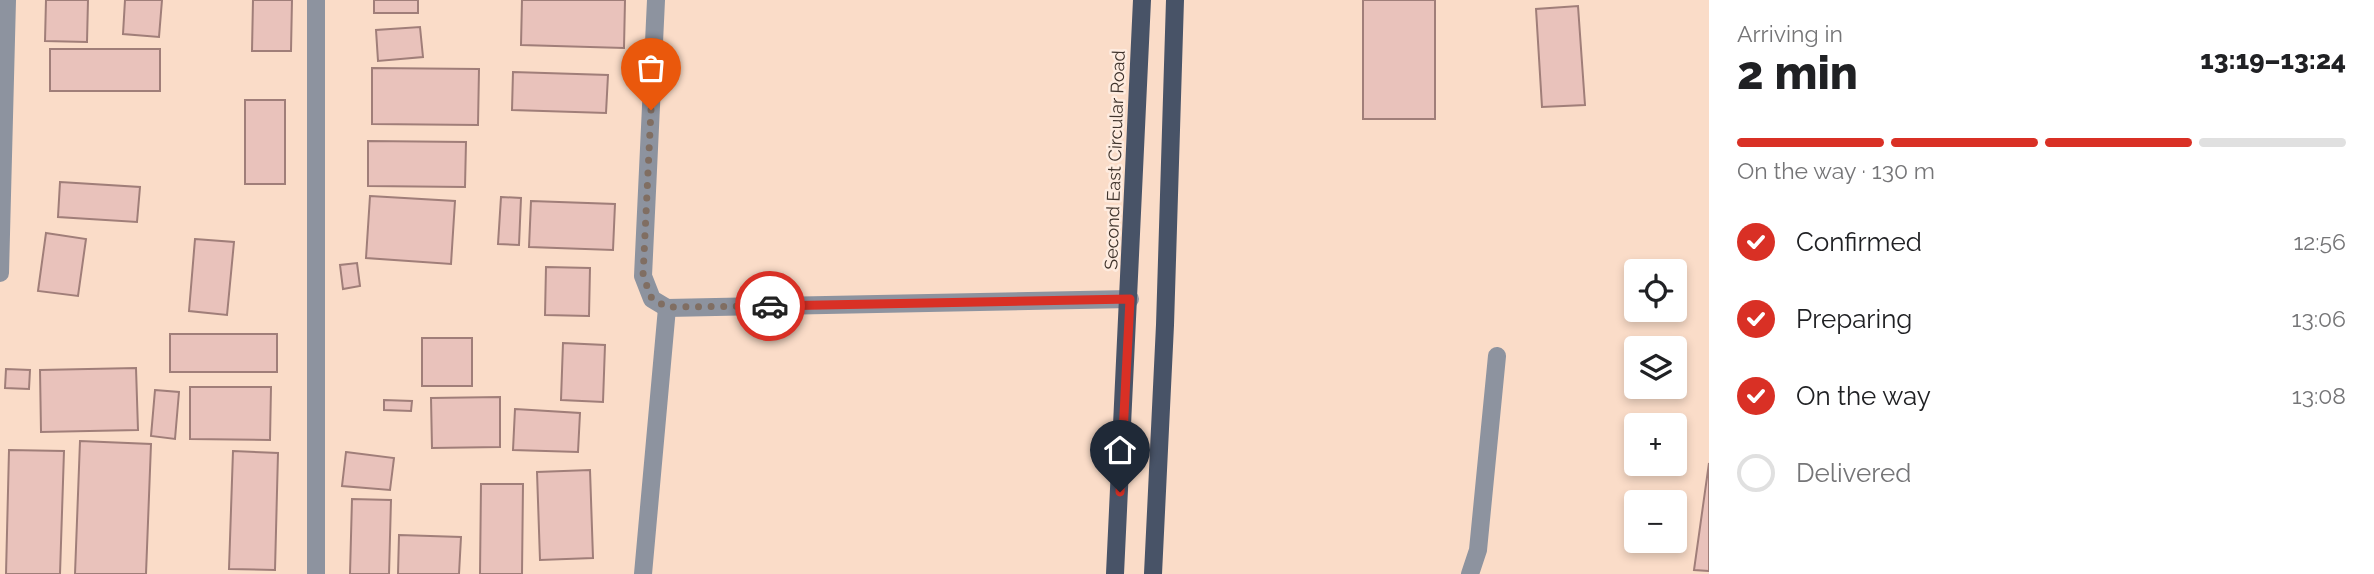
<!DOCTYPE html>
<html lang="en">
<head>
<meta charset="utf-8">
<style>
  body { margin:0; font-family:Raleway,sans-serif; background:#f2f2f2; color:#202124; height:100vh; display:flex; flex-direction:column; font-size:26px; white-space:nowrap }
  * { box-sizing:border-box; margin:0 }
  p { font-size:23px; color:#757577 }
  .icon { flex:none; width:38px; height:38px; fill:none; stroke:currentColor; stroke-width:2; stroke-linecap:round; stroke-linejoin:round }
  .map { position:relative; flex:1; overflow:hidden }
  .sheet { display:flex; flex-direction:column; background:#fff; width:665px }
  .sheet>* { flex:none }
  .fabs { position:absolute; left:1624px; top:259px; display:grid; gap:14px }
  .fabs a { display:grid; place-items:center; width:63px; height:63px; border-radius:7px; background:#fff; box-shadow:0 4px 10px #0003; font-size:35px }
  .pin { position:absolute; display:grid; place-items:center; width:60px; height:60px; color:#fff; margin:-72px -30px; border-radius:50% 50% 50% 0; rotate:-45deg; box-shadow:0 0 7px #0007 }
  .pin .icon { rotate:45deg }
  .courier { position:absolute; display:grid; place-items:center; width:70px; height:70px; margin:-35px; border:5px solid #d93025; border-radius:50%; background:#fff; color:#222; box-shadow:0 2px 9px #0007 }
  .overview em { font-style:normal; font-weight:800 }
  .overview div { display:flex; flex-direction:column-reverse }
  .overview { display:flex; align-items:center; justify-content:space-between; height:119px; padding:0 28px }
  h1 { font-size:46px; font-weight:800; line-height:52px }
  .bar { display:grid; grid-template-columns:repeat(4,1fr); gap:10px 7px; align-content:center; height:84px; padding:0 28px }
  .bar i { height:9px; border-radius:5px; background:#e0e0e0 }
  .bar .selected { background:#d93025 }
  .bar p { grid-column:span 4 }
  ol { padding:0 28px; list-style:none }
  li { display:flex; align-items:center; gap:21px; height:77px }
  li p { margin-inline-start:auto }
  li .icon { padding:7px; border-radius:50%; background:#d93025; color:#fff; stroke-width:4 }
  li:last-child { color:#757577 }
  li i { width:38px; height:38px; border:4px solid #e0e0e0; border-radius:50% }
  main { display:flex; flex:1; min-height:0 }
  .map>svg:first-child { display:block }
</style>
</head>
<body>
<main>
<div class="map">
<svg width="1709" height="574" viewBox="0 0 1709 574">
  <rect width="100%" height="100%" fill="#fadcc8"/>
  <!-- building -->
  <g fill="#e9c2bb" stroke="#a07e79" stroke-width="2">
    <polygon points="46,0 88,0 87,42 45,41"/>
    <polygon points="125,0 162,0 159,37 123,34"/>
    <polygon points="253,0 292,0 291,51 252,51"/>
    <rect x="374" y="0" width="44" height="13"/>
    <polygon points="522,0 625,0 624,48 521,45"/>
    <rect x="1363" y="0" width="72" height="119"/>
    <polygon points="1578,6 1585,105 1542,107 1536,9"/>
    <polygon points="420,27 423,57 378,61 376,30"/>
    <rect x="50" y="49" width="110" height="42"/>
    <polygon points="372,68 479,69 478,125 372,124"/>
    <polygon points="513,72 608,75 606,113 512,110"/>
    <rect x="245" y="100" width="40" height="84"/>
    <polygon points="368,141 466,142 465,187 368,186"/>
    <polygon points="60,182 140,187 137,222 58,217"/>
    <polygon points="370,196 455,201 451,264 366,258"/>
    <polygon points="501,197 521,198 519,245 498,244"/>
    <polygon points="531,201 615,204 613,250 529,247"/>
    <polygon points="46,233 86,239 78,296 38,291"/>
    <polygon points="195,239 234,242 227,315 189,311"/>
    <polygon points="357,263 360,286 343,289 340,265"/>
    <polygon points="546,267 590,268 589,316 545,315"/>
    <rect x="170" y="334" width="107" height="38"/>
    <rect x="422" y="338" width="50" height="48"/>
    <polygon points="563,343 605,345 603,402 561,400"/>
    <polygon points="136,368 138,430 41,432 40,370"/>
    <polygon points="6,369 30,370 29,389 5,388"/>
    <polygon points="190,387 271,387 270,440 190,439"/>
    <polygon points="155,390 179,392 175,439 151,436"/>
    <polygon points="500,397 500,447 432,448 431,398"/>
    <polygon points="384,400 412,401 411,411 384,410"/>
    <polygon points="515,409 580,413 578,452 513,450"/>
    <polygon points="80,441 151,444 146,574 75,574"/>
    <polygon points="9,450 64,451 60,574 6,574"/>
    <polygon points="233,451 278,453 275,570 229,569"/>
    <polygon points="346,452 394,458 390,490 342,486"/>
    <polygon points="1709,463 1709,571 1694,570"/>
    <polygon points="590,470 593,558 540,560 537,472"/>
    <polygon points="481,484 523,484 522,574 480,574"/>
    <polygon points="352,499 391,500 389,574 350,574"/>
    <polygon points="399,535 461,537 459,574 398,574"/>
  </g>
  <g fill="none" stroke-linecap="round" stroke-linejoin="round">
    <!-- minor -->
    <g stroke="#8d939f" stroke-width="18">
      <polyline points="316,0 316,574"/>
      <polyline points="656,0 643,276 652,299 667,308 1130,299"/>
      <polyline points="0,273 7,0"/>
      <polyline points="643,574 667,308"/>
      <polyline points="1470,574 1478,550 1497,356"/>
    </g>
    <!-- major -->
    <g stroke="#485367" stroke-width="18">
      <polyline points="1115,574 1142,0"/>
      <polyline points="1153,574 1165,325 1175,0"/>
    </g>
  </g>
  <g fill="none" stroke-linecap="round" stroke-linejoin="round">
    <!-- done -->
    <polyline stroke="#806e62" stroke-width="7" stroke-dasharray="0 12.6" points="651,110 643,276 652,299 667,307 770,306"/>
    <!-- route -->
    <polyline stroke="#d93025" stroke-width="9" points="770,306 1130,299 1120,492"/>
  </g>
  <g text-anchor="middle" stroke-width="5" stroke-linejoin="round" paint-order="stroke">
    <!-- street labels -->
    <g font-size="18" fill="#3f332b" stroke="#feece0">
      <text transform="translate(1115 160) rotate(-88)" y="6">Second East Circular Road</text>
    </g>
  </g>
</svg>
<div class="fabs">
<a><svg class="icon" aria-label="locate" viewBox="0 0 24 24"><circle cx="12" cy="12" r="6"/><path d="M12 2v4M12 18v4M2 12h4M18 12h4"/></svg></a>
<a><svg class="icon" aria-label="layers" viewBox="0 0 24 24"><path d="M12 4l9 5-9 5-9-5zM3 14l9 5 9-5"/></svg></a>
<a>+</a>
<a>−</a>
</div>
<div class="pin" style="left:651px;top:110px;background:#ea580c"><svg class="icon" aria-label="bag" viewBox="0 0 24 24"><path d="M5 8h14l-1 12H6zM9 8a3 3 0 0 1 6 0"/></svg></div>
<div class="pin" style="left:1120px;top:492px;background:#1f2937"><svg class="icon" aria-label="home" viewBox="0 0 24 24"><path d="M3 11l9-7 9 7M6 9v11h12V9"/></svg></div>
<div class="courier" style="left:770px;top:306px"><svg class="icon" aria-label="car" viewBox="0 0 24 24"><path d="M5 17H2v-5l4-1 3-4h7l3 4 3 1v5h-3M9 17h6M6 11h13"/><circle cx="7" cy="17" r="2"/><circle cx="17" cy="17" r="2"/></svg></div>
</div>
<section class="sheet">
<div class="overview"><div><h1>2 min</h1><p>Arriving in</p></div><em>13:19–13:24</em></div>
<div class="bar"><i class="selected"></i><i class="selected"></i><i class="selected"></i><i></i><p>On the way · 130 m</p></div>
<ol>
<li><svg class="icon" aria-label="check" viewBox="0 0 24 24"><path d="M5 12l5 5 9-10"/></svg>Confirmed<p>12:56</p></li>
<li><svg class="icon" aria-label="check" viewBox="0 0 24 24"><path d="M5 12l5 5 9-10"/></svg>Preparing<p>13:06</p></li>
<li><svg class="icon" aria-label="check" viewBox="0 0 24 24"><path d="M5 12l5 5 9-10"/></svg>On the way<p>13:08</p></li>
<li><i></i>Delivered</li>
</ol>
</section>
</main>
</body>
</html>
